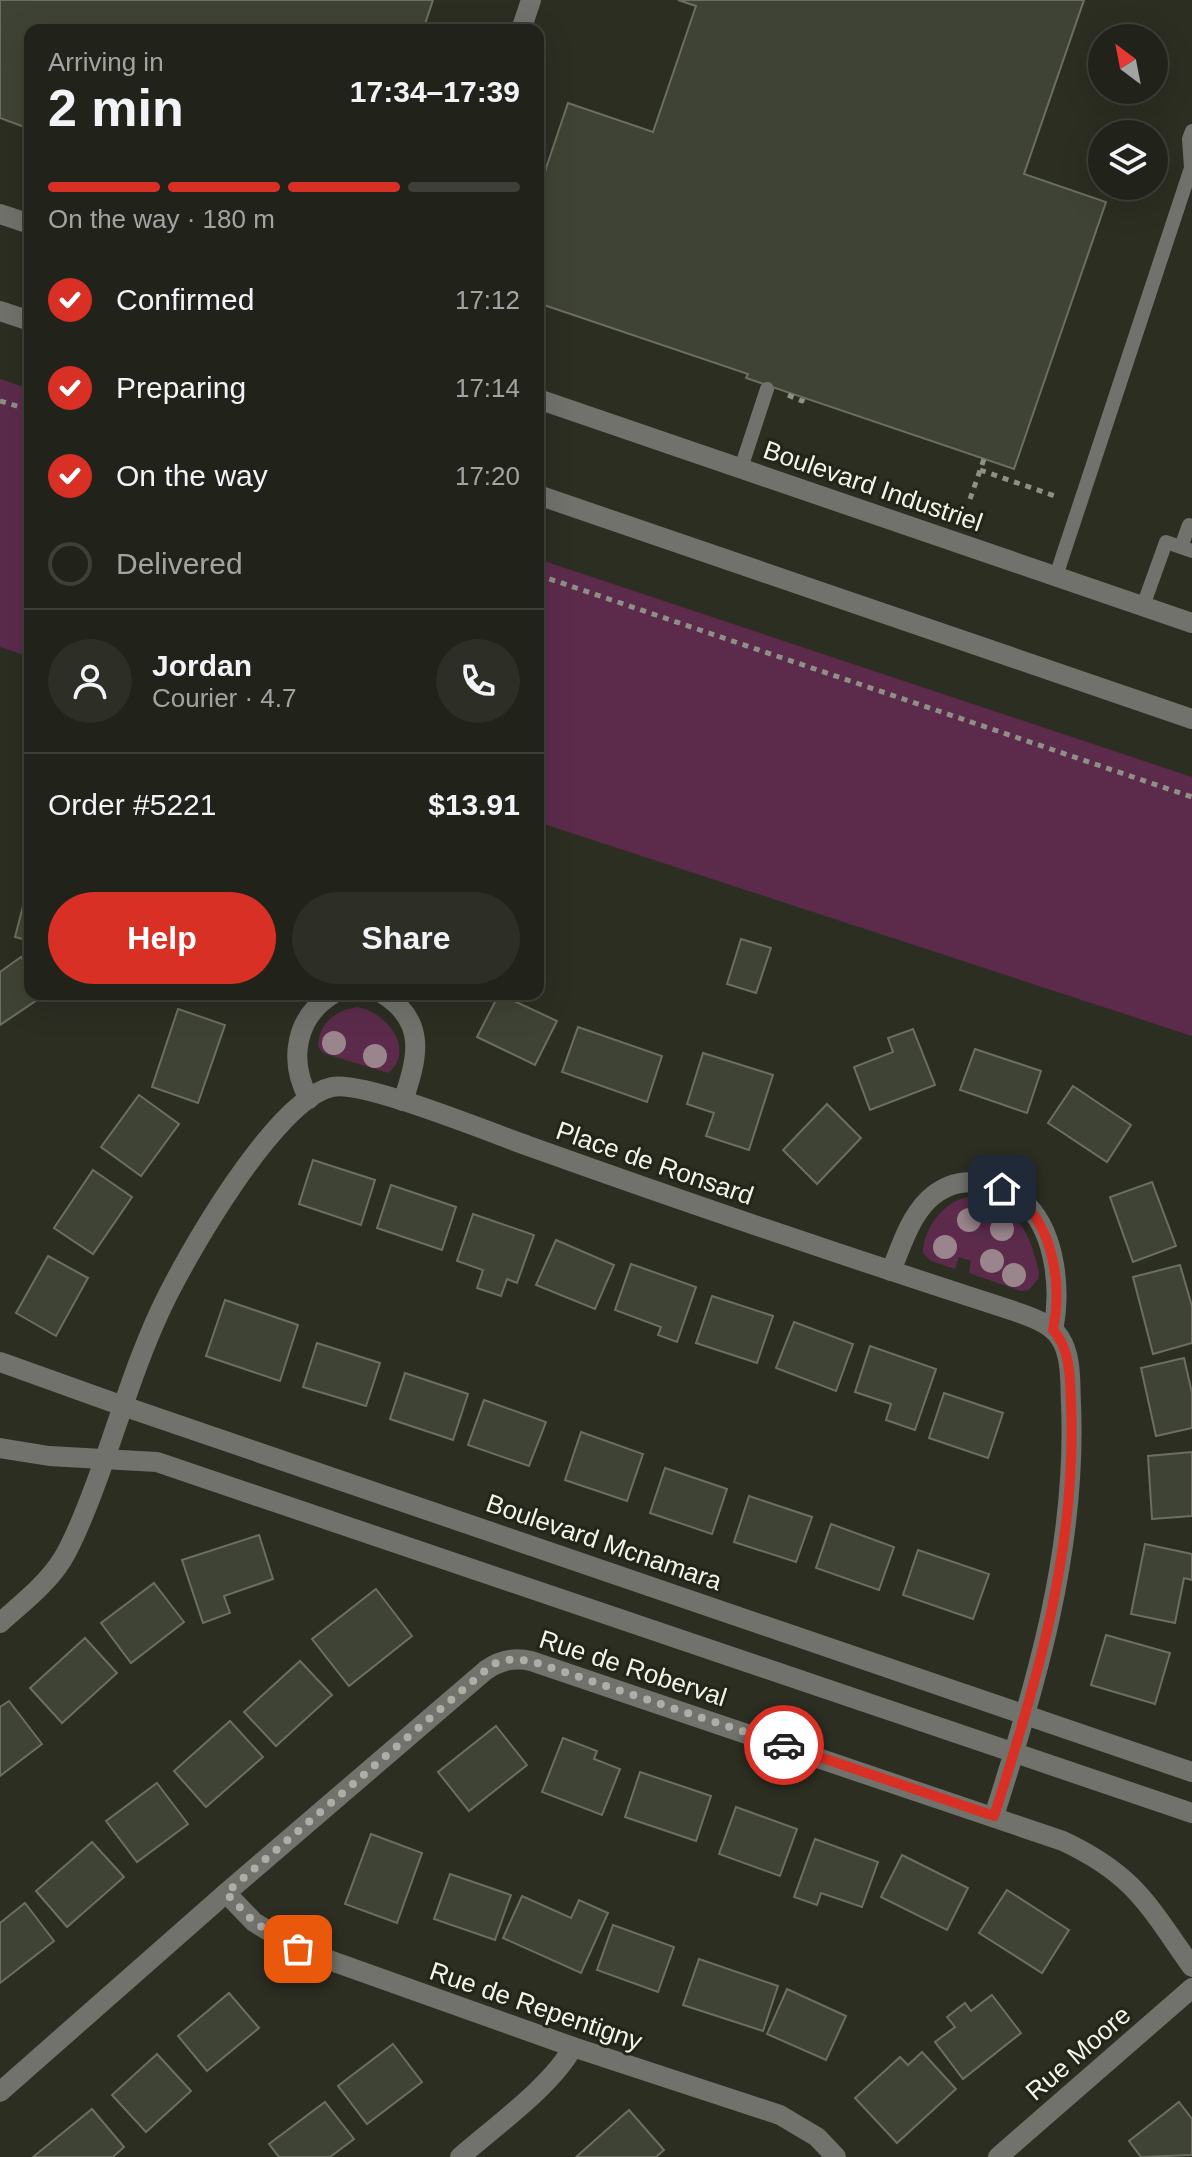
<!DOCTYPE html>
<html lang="en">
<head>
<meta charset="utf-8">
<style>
  body { margin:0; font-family:Arial,sans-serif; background:#2d2f27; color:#f1f3f6; height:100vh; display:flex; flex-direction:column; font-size:30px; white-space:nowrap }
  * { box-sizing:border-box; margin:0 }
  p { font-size:26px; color:#a2a4a2 }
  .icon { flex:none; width:44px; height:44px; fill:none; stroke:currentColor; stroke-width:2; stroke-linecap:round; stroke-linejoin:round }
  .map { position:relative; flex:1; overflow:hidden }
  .panel { position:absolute; left:24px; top:24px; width:520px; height:976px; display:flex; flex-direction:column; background:#21221a; border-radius:16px; box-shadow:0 8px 32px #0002,0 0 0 2px #3e3f39 }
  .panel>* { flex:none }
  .needle { width:52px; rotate:328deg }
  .controls { position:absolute; left:1088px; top:24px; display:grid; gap:16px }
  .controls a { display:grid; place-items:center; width:80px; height:80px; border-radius:50%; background:#21221a; box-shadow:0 8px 32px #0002,0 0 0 2px #3e3f39; font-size:40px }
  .pin { position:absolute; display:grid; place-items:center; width:68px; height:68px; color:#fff; margin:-34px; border-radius:16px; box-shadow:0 4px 12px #0006 }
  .courier { position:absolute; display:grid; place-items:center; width:80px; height:80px; margin:-40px; border:6px solid #d93025; border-radius:50%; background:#fff; color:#222; box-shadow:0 2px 10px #0007 }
  .overview em { font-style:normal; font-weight:700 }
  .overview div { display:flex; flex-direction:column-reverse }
  .overview { display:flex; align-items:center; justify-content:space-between; height:136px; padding:0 24px }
  h1 { font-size:52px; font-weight:700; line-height:60px }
  .bar { display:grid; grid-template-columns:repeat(4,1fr); gap:12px 8px; align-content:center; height:96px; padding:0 24px }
  .bar i { height:10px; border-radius:6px; background:#3e3f39 }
  .bar .on { background:#d93025 }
  .bar p { grid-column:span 4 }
  .line { display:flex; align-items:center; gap:20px; padding:0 24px; border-top:2px solid #3e3f39 }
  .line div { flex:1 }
  .round { display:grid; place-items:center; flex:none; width:84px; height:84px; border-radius:42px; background:#2d2f27 }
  ol { padding:0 24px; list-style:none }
  li { display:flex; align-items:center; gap:24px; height:88px }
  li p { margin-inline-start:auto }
  li .icon { padding:8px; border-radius:50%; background:#d93025; color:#fff; stroke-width:4 }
  li:last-child { color:#a2a4a2 }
  li i { width:44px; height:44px; border:4px solid #3e3f39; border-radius:50% }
  .cta { display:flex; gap:16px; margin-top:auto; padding:16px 24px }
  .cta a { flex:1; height:92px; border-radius:48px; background:#d93025; color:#fff; font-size:32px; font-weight:700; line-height:92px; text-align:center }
  .cta a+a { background:#2d2f27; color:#f1f3f6 }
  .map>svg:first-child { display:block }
</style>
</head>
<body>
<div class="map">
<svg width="1192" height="2157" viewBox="0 0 1192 2157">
  <rect width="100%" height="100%" fill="#2c2e22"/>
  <!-- green -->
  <g fill="#5c2b4c">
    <polygon points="0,379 30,389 30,657 0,647"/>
    <polygon points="538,559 1192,777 1192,1036 538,822"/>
    <path d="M357 1007C385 1011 417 1049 388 1073L323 1053 318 1046C319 1023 335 1011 357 1007Z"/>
    <path d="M968 1197C1017 1208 1028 1225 1039 1273L1038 1279 1029 1290 1021 1291 969 1273 971 1261 959 1257 955 1269 931 1261 923 1253C923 1229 944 1201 968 1197Z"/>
  </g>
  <!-- building -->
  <g fill="#3f4335" stroke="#6b6e60" stroke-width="2">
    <polygon points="0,0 433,0 423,30 30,30 30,129 0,118"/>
    <polygon points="678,0 1084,0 1024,174 1106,202 1014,469 746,378 748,374 538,303 538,192 568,103 653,132 696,6"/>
    <polygon points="30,879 30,941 15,937"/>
    <polygon points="741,939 771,948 756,993 727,984"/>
    <polygon points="21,957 30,970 30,994 46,994 0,1025 0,972"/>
    <polygon points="499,994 557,1021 535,1065 477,1037"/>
    <polygon points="178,1009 225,1025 198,1103 152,1087"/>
    <polygon points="578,1027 662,1056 647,1102 562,1072"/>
    <polygon points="913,1029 935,1085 870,1110 854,1067 893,1052 888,1038"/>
    <polygon points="975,1049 1041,1071 1027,1113 960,1090"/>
    <polygon points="703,1053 773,1075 749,1150 706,1136 714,1113 687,1104"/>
    <polygon points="1073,1086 1131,1125 1107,1162 1048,1123"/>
    <polygon points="139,1095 179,1124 141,1176 101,1147"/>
    <polygon points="827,1104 861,1138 817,1184 783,1150"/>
    <polygon points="313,1160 375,1180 361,1225 299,1204"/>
    <polygon points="93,1170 132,1197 93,1254 54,1228"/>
    <polygon points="1152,1182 1176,1246 1133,1262 1110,1197"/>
    <polygon points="391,1185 456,1207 442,1250 377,1228"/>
    <polygon points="473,1214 534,1235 517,1283 507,1279 501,1296 477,1288 483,1270 457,1261"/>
    <polygon points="556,1240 614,1265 595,1309 536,1285"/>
    <polygon points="48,1256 88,1278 56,1336 16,1313"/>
    <polygon points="631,1264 696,1287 677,1342 658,1335 661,1327 615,1310"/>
    <polygon points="1180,1265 1192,1306 1192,1343 1153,1354 1133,1277"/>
    <polygon points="712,1296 773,1316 757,1363 696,1343"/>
    <polygon points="225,1300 298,1325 280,1381 206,1356"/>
    <polygon points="794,1322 853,1344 836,1391 776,1368"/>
    <polygon points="317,1343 380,1363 366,1406 303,1387"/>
    <polygon points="870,1346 936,1369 915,1430 886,1420 891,1404 855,1392"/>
    <polygon points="1184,1358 1192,1393 1192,1428 1156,1436 1141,1368"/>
    <polygon points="405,1373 468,1394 453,1440 390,1419"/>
    <polygon points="944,1393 1003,1413 988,1458 929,1438"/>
    <polygon points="484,1400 546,1422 529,1466 468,1445"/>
    <polygon points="581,1432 643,1454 627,1501 565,1480"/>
    <polygon points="1192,1452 1192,1516 1152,1519 1148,1456"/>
    <polygon points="665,1468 727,1489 712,1534 650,1513"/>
    <polygon points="749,1496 812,1517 796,1562 734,1542"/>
    <polygon points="831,1524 894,1547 879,1590 816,1568"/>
    <polygon points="259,1535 273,1579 224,1596 230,1613 203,1623 182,1560"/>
    <polygon points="1145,1544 1192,1554 1192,1580 1184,1578 1175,1623 1131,1614"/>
    <polygon points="918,1550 989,1574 973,1619 903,1595"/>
    <polygon points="154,1583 184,1622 131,1663 101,1623"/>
    <polygon points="376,1589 412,1636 349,1686 312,1639"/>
    <polygon points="1106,1635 1170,1653 1155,1704 1091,1685"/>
    <polygon points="85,1638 117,1673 62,1723 30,1688"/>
    <polygon points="300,1661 332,1695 276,1746 244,1712"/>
    <polygon points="9,1701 42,1744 0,1776 0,1707"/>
    <polygon points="230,1721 263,1757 206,1807 174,1771"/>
    <polygon points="496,1726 527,1765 469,1811 438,1772"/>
    <polygon points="563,1738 597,1751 594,1759 620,1769 602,1815 542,1792"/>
    <polygon points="640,1772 711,1796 696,1841 625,1817"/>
    <polygon points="157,1783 188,1824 137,1862 106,1821"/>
    <polygon points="736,1807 797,1829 780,1876 719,1854"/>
    <polygon points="371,1834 422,1853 397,1923 345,1904"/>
    <polygon points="815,1839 878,1862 862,1907 821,1893 817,1905 794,1897"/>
    <polygon points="92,1842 124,1877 67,1927 36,1891"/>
    <polygon points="902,1855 968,1888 947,1930 881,1897"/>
    <polygon points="450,1874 511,1895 495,1940 434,1919"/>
    <polygon points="1007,1890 1069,1930 1042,1973 979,1933"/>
    <polygon points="522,1896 571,1918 579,1900 608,1913 581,1973 503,1938"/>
    <polygon points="25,1903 54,1941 0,1983 0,1923"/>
    <polygon points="613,1925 674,1947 658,1992 597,1970"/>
    <polygon points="699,1959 778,1986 763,2031 683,2005"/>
    <polygon points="787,1989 846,2016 826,2060 767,2034"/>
    <polygon points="229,1993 259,2028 207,2071 178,2036"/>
    <polygon points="992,1995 1021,2033 963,2079 935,2042 955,2027 947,2017 965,2003 971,2011"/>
    <polygon points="393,2044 422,2082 367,2124 338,2086"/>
    <polygon points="922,2052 956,2089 897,2143 855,2098 900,2057 908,2065"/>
    <polygon points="157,2054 191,2091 146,2132 112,2095"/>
    <polygon points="325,2102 354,2139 330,2157 279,2157 269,2144"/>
    <polygon points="1179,2102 1192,2119 1192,2155 1141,2157 1129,2141"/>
    <polygon points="92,2109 124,2147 113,2157 33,2157"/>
    <polygon points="629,2110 664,2150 656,2157 576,2157"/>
  </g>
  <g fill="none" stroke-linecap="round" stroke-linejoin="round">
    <!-- path -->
    <g stroke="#8e9086" stroke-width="5" stroke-dasharray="6 6" stroke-linecap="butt">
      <polyline points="788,395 802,401 803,397"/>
      <polyline points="0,401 30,410"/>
      <polyline points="980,470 1058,497"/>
      <polyline points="970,499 984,459"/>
      <polyline points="538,575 1192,797"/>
    </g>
    <!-- service -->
    <g stroke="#71726c" stroke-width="14">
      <polyline points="741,468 767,389"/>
      <polyline points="1181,547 1189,525"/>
      <polyline points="1056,576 1191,168 1189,139 1192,131"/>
      <polyline points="1143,606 1166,542 1192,551"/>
    </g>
    <!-- minor -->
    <g stroke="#71726c" stroke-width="20">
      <polyline points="521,30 531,0"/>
      <path d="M383 994C428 1022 417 1059 403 1101"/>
      <path d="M309 1099C288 1061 295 1017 333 994"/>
      <path d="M891 1271C901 1247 909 1219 928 1200 944 1185 962 1179 984 1184 1000 1189 1016 1193 1028 1206 1056 1236 1061 1291 1053 1330"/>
      <polyline points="0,1362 123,1406 1192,1772"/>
      <polyline points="0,1448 49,1456 157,1462 1192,1813"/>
      <path d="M0 1623C22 1603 46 1585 62 1560 75 1539 84 1514 93 1491 116 1431 133 1369 160 1311 184 1259 275 1099 332 1087 364 1080 496 1135 534 1148 693 1205 853 1259 1014 1311 1030 1317 1051 1323 1060 1338 1072 1356 1070 1384 1071 1404 1077 1546 1037 1682 994 1816"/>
      <polyline points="226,1893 254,1922 298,1949 573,2047 780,2115 817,2137 836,2157"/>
      <path d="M0 2092 226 1893 486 1670C500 1660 514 1657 531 1661L1063 1841C1135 1875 1148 1905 1192 1967"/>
      <path d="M460 2157C494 2127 552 2086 573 2047"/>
      <polyline points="998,2157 1192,1988"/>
    </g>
    <!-- tertiary -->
    <g stroke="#71726c" stroke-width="20">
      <polyline points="0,214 30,224"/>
      <polyline points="0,311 30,321"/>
      <polyline points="538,399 1192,623"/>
      <polyline points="538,495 1192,719"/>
    </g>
  </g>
  <!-- trees -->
  <g fill="#9a858d">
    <circle cx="334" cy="1043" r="12"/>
    <circle cx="375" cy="1056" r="12"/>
    <circle cx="969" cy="1220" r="12"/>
    <circle cx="1002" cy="1229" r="12"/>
    <circle cx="945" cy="1247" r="12"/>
    <circle cx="992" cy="1261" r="12"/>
    <circle cx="1014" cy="1275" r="12"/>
  </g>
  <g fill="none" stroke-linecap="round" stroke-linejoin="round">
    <!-- done -->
    <polyline stroke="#adafa6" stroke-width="8" stroke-dasharray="0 14.4" points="298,1949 254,1922 226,1893 493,1664 512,1659 531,1661 784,1745"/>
    <!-- route -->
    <path stroke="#d93025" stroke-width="10" d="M784 1745 994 1816C1037 1682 1077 1547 1071 1405 1070 1380 1071 1349 1053 1330 1063 1280 1052 1212 1002 1189"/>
  </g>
  <g text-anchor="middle" stroke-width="6" stroke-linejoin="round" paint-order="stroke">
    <!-- street labels -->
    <g font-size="26" fill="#f3f5ed" stroke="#222518">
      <text transform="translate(873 486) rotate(19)" y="9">Boulevard Industriel</text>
      <text transform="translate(655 1163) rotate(19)" y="9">Place de Ronsard</text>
      <text transform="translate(604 1542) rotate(19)" y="9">Boulevard Mcnamara</text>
      <text transform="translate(633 1668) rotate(18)" y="9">Rue de Roberval</text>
      <text transform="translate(536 2006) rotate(19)" y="9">Rue de Repentigny</text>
      <text transform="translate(1078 2053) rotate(-41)" y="9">Rue Moore</text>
    </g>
  </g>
</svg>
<div class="controls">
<a><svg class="needle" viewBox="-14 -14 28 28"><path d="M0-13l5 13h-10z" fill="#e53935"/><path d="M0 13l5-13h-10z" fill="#a2a4a2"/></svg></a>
<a><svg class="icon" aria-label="layers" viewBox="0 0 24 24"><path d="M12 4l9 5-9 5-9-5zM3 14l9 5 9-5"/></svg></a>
</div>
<div class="pin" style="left:298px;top:1949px;background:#ea580c"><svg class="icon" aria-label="bag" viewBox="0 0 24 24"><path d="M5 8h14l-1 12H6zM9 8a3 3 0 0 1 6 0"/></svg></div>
<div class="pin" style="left:1002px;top:1189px;background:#1f2937"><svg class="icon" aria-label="home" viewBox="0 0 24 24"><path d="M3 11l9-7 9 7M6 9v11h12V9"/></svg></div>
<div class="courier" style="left:784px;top:1745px"><svg class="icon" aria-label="car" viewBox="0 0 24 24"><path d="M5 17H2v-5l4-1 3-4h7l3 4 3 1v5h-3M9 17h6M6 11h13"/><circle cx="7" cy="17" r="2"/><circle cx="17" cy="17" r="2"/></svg></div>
<section class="panel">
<div class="overview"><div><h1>2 min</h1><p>Arriving in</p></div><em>17:34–17:39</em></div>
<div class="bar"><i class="on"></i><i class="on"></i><i class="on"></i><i></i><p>On the way · 180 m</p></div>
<ol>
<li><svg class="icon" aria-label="check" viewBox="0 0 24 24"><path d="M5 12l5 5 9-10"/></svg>Confirmed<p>17:12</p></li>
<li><svg class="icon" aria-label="check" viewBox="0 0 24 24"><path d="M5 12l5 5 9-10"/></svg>Preparing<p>17:14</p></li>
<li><svg class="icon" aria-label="check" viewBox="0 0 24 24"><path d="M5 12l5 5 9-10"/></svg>On the way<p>17:20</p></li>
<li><i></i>Delivered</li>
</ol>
<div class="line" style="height:144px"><a class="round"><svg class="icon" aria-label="person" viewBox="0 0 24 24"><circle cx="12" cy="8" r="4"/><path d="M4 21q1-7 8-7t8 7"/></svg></a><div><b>Jordan</b><p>Courier · 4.7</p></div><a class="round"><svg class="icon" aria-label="phone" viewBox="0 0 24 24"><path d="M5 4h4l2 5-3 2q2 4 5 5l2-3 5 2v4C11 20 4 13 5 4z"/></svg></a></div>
<div class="line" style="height:104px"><div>Order #5221</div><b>$13.91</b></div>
<div class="cta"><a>Help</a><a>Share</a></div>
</section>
</div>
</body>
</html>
